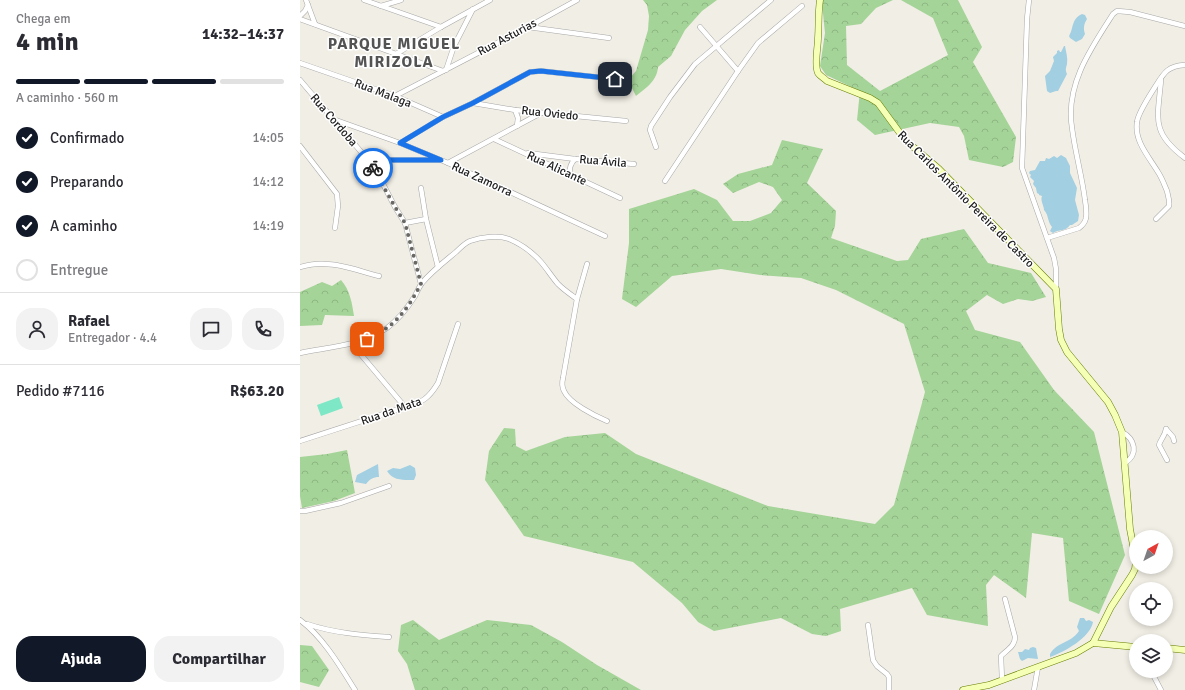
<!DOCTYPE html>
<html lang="pt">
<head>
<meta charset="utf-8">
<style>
  body { margin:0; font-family:Signika,sans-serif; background:#f2f2f3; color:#2b2b33; height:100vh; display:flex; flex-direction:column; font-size:15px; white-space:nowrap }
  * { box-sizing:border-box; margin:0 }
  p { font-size:13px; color:#7c7c81 }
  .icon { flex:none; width:22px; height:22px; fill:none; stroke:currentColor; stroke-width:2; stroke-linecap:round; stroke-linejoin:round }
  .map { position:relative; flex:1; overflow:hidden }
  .drawer { display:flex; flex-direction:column; background:#fff; width:300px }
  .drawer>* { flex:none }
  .needle { width:26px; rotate:40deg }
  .tools { position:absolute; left:829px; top:530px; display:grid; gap:8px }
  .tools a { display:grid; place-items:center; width:44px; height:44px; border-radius:50%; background:#fff; box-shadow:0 2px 6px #0003; font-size:20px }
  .pin { position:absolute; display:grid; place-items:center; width:34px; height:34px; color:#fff; margin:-17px; border-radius:8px; box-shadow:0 2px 6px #0006 }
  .courier { position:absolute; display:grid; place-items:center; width:40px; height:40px; margin:-20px; border:3px solid #1a73e8; border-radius:50%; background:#fff; color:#222; box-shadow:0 1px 5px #0007 }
  .headline em { font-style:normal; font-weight:700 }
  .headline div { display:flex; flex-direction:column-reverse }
  .headline { display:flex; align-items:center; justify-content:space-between; height:68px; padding:0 16px }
  h1 { font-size:26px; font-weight:700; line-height:30px }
  .bar { display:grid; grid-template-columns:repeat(4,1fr); gap:6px 4px; align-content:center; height:48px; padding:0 16px }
  .bar i { height:5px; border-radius:3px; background:#e1e1e2 }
  .bar .current { background:#111827 }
  .bar p { grid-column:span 4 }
  .line { display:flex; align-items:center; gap:10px; padding:0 16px; border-top:1px solid #e1e1e2 }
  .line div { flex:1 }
  .round { display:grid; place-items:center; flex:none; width:42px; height:42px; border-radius:16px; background:#f2f2f3 }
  ol { padding:0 16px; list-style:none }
  li { display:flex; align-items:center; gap:12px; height:44px }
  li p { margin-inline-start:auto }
  li .icon { padding:4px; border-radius:50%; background:#111827; color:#fff; stroke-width:4 }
  li:last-child { color:#7c7c81 }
  li i { width:22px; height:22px; border:2px solid #e1e1e2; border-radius:50% }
  .action { display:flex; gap:8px; margin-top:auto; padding:8px 16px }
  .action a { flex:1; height:46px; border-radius:16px; background:#111827; color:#fff; font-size:16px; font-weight:700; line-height:46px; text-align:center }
  .action a+a { background:#f2f2f3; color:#2b2b33 }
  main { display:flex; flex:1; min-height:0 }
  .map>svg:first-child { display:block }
</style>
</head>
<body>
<main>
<section class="drawer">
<div class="headline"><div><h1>4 min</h1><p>Chega em</p></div><em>14:32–14:37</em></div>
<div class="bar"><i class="current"></i><i class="current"></i><i class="current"></i><i></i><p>A caminho · 560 m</p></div>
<ol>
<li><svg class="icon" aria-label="check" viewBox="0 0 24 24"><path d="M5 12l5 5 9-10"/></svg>Confirmado<p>14:05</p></li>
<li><svg class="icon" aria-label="check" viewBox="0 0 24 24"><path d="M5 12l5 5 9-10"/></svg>Preparando<p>14:12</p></li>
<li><svg class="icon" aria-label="check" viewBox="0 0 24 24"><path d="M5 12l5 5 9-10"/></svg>A caminho<p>14:19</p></li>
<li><i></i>Entregue</li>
</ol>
<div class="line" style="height:72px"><a class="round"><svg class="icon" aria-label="person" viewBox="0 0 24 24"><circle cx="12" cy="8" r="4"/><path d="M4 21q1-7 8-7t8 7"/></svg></a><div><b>Rafael</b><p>Entregador · 4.4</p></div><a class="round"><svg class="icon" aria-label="chat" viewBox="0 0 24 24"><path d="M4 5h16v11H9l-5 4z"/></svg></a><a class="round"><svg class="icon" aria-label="phone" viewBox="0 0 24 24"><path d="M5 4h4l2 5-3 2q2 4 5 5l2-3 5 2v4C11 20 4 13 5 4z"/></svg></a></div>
<div class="line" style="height:52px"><div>Pedido #7116</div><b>R$63.20</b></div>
<div class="action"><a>Ajuda</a><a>Compartilhar</a></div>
</section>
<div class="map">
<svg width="885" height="690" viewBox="0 0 885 690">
  <defs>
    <pattern id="forest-crowns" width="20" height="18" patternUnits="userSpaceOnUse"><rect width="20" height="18" fill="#a4d497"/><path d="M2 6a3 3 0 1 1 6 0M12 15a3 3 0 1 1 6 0" fill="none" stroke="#8db682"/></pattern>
  </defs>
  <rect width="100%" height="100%" fill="#f1eee5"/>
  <!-- forest -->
  <g fill="url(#forest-crowns)">
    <path d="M343 0H417L402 11 385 30 371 56 358 67C357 81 346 88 336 96L328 80 336 71 348 30 349 16 347 5Z"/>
    <polygon points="523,0 593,0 576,8 561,24 546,26 547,65 580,91 648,55 633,18 601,0 658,0 682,47 673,62 716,137 713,162 703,167 669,160 664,136 659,127 630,123 575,135 557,120 560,91 526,75 520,66 525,33 522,4"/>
    <polygon points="482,140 523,149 507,183 536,211 535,226 531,238 597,261 608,260 621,239 664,229 688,263 731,273 746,297 732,301 718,299 703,304 687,295 666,311 675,330 720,342 754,390 794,432 825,555 799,614 769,601 763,538 732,533 726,598 694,575 686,585 688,626 627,615 612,588 540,609 541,631 526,636 512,634 481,618 414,631 398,622 382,603 333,562 224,536 185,480 189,451 204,428 215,429 216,446 226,451 265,437 305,433 336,454 468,506 575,524 594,505 625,392 604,324 536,290 501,278 460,275 421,269 372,276 336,307 322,299 329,243 329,209 394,189 417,200 433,221 450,221 471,213 482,200 473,187 459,182 433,193 423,184 438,174 472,165"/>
    <path d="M41 280C50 290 52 303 54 316L25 315 22 325 0 326V292L22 282 32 286Z"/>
    <polygon points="47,450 55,493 34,501 2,508 0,496 0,457 27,454"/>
    <polygon points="113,620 139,640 187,620 231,625 262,642 297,665 341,690 115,690 107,664 98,651 101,625"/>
    <polygon points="0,645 12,646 29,670 19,687 0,682"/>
  </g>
  <!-- pitch -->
  <polygon fill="#7de7c6" points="39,397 43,408 21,416 17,405"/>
  <!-- water -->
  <g fill="#a2cfe2">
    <path d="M782 14 785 15 787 19C784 24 783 28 785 34L782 39 776 42 770 38 769 36C774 28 771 19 782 14Z"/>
    <path d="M764 46H765C766 52 768 58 767 64 766 68 765 70 767 74L758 91H756L750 93 747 91 745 76 750 71 754 61 753 57 757 53V51L759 50 760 52H761Z"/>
    <path d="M761 155 766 158 770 166V173L777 188 775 200 779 215 778 221 772 225H770C765 232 759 229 753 233L750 231 752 227C747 221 749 215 744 210 744 205 740 201 742 196L739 195V194L737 193 736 188 733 184 734 181 730 177 731 175 729 173 730 171 735 170 740 161H745L746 158 749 159 754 156 757 158Z"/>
    <path d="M78 464 79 477C73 477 70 479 66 484L55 482 57 475Z"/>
    <path d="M110 465 115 468 116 475 114 480C104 480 93 481 87 471L93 468 100 469Z"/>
    <path d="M780 618H784L786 621 789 620 793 622C790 638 764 652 750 657V654C758 641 770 644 779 631L777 627Z"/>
    <polygon points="733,647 736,648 738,659 728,658 722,661 720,659 718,652 722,652 725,649 729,650 730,648"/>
  </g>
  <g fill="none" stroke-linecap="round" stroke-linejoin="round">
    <defs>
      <g id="street">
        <polyline points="6,0 15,24"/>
        <polyline points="64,0 141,27"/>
        <polyline points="729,0 727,19 722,168 754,258 756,269 756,289"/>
        <polyline points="81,6 101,0"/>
        <polyline points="0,16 5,11 8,5"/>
        <polyline points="0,19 143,71"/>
        <polyline points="228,27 309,38"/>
        <polyline points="400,27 438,71"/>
        <polyline points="96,54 141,27 190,0"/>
        <polyline points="0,63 95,96 143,117"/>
        <polyline points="146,70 154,46 173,9"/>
        <polyline points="0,80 68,160 83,184 95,207 105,223 121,284"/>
        <path d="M861 80C858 118 850 132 885 158"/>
        <polyline points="95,96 228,27 277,0"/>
        <polyline points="173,103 215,110 326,121"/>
        <polyline points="215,110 218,118 217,126"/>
        <polyline points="33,119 100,143 148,163 305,236"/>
        <polyline points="194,139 320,198"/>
        <polyline points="100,143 143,117 173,103 230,72 241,71 315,79"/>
        <polyline points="0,146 37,194 38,206 35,228"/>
        <polyline points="356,147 350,130 351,126 370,97 395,64 471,0"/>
        <polyline points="228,153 275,159 334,164"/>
        <polyline points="68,160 138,160"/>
        <polyline points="148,163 241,113"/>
        <path d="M270 174C269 168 271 163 275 159"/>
        <polyline points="365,181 438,71 458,43 502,6"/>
        <polyline points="121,188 126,219 138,267"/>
        <path d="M856 219 869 206C870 201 868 196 867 191 864 184 862 178 858 172 849 157 834 141 837 122 838 113 850 95 855 87 864 73 867 66 885 65"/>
        <polyline points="105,223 126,219"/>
        <path d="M747 238 779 228C783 225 785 223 786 218 787 212 786 206 785 200 782 176 775 152 772 128 765 85 791 48 813 14L817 11 830 12 885 26"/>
        <path d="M287 264 277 299 263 378C262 382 262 387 264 391 269 403 295 416 307 421"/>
        <path d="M0 267C8 265 16 263 25 264 43 264 62 272 79 276"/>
        <polyline points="52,344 105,407"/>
        <path d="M0 353C29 347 61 346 87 328 98 320 108 307 115 296 117 292 119 287 122 283 132 271 144 262 156 252 160 248 165 243 170 241 181 237 198 235 209 239 221 244 233 253 241 262 247 269 252 277 258 284 264 290 270 294 277 299"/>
        <path d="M866 429C865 436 860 440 859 445L867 460"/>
        <polyline points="866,429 873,437 874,441"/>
        <path d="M822 432C835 439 839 454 825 463"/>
        <path d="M0 441 105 407C122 403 129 398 138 383L158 324"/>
        <polyline points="0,511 5,511 41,503 89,486"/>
        <path d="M0 620C23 637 40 666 55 690"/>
        <path d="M7 624C34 633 61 635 89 637"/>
        <polyline points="568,625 573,660 577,666 587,674 589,677 589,690"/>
        <polyline points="851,671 861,690"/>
        <path d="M702 680 701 656C707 650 715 646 715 637L705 599"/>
        <polyline points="734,690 738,667"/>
      </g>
      <g id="secondary">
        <path d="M520 0C518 13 519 25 518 38 518 47 514 65 518 73 520 76 524 78 527 81L570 98 578 103 605 140 639 169 756 289 759 329 761 340 767 352 808 402 815 415 822 432 830 529 836 561 835 569 832 575 811 607 793 643 776 653 689 685 663 690"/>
        <polyline points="793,643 836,647"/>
        <polyline points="866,648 885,650"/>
      </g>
    </defs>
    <!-- street casing -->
    <use href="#street" stroke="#a7a7a7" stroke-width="5.5"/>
    <!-- secondary casing -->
    <use href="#secondary" stroke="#667e00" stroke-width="7"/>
    <!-- street -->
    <use href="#street" stroke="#fff" stroke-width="4.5"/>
    <!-- secondary -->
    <use href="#secondary" stroke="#f6ffb6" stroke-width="6"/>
  </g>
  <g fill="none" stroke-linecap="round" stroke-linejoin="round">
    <!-- done -->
    <path stroke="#696865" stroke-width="4" stroke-dasharray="0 7.2" d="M67 339C95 327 107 310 121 284L105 223 95 207 73 168"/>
    <!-- route -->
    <polyline stroke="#1a73e8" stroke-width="5" points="73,168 68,160 141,160 100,143 143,117 173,103 230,72 241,71 315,79"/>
  </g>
  <g text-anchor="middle" stroke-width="3" stroke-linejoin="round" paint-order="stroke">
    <!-- street labels -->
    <g font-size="12" fill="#202020" stroke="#fff">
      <text transform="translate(207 37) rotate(-28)" y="4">Rua Asturias</text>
      <text transform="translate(83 93) rotate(21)" y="4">Rua Malaga</text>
      <text transform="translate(250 113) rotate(6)" y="4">Rua Oviedo</text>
      <text transform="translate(34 120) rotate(49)" y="4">Rua Cordoba</text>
      <text transform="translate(303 161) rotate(5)" y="4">Rua Ávila</text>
      <text transform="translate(257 168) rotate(25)" y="4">Rua Alicante</text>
      <text transform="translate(182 179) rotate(25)" y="4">Rua Zamorra</text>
      <text transform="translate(666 199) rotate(45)" y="4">Rua Carlos Antônio Pereira de Castro</text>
      <text transform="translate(91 411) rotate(-19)" y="4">Rua da Mata</text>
    </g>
    <!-- district labels -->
    <g font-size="16" font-weight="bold" letter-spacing="1" fill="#535353" stroke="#fff">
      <text x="94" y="49">PARQUE MIGUEL<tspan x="94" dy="18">MIRIZOLA</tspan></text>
    </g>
  </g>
</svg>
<div class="tools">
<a><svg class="needle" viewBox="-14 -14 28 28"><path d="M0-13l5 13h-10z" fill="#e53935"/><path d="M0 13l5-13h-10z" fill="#7c7c81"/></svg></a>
<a><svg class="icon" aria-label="locate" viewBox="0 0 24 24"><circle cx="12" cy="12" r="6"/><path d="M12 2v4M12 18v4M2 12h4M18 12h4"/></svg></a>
<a><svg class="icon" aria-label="layers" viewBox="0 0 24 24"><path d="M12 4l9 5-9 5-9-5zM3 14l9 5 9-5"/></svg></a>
</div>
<div class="pin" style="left:67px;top:339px;background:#ea580c"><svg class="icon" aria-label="bag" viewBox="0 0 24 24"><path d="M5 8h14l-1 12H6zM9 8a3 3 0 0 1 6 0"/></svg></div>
<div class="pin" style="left:315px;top:79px;background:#1f2937"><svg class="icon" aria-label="home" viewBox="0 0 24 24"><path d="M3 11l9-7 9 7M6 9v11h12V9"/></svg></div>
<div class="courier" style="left:73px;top:168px"><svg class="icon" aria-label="bike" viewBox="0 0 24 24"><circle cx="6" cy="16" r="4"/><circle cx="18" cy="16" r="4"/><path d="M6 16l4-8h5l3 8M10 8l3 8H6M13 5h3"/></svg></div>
</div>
</main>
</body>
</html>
